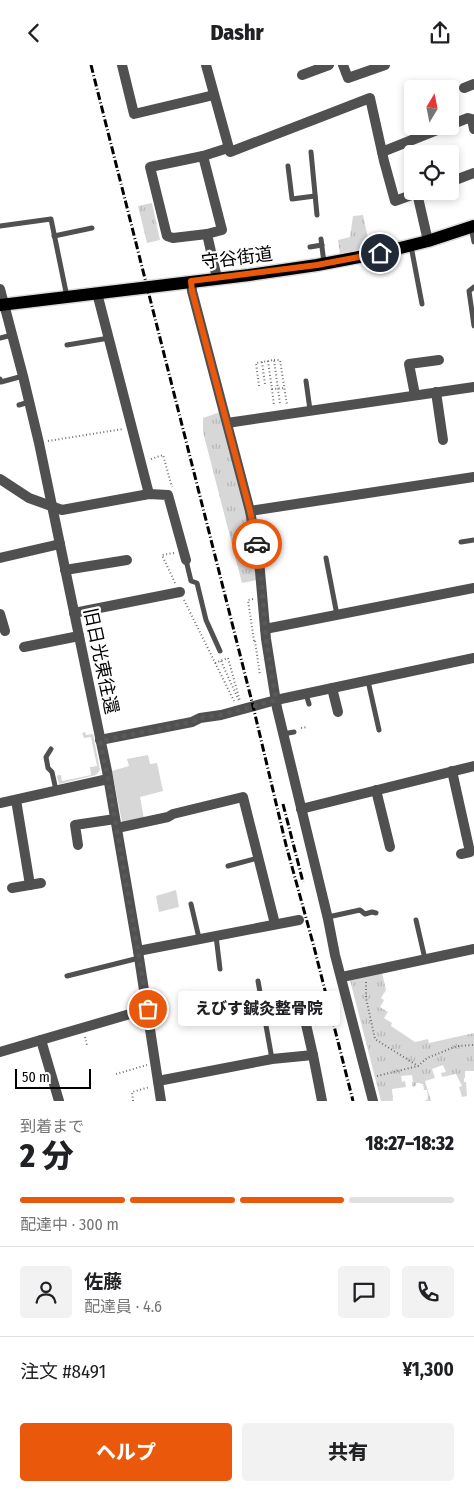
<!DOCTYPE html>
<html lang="ja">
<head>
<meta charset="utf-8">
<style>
  body { margin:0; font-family:"Fira Sans Condensed","Noto Sans JP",sans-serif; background:#f2f2f2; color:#202124; height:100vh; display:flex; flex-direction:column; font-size:19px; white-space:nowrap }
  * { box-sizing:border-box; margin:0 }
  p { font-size:16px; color:#757577 }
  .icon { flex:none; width:28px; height:28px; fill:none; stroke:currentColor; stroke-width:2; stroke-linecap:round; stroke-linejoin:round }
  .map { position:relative; height:1036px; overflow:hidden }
  .sheet { display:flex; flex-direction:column; background:#fff; flex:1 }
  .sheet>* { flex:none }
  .needle { width:32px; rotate:10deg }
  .fabs { position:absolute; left:404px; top:15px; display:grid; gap:10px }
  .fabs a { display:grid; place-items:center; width:55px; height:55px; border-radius:5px; background:#fff; box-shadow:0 2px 8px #0003; font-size:25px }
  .scale { position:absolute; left:15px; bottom:12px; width:76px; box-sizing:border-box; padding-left:5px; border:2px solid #000; border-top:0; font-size:14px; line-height:18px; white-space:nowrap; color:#000; -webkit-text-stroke:4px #fff; paint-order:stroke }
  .pin { position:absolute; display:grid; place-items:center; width:42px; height:42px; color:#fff; margin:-21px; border:2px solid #fff; border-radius:50%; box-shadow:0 1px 5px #0007 }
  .courier { position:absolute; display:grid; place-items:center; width:50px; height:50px; margin:-25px; border:4px solid #ea580c; border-radius:50%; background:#fff; color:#222; box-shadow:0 1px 6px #0007 }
  .bubble { position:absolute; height:35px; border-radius:5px; background:#fff; box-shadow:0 2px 8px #0003; font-size:16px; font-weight:800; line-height:35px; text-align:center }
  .headline em { font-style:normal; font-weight:800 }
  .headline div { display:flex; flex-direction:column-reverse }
  .headline { display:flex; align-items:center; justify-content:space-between; height:85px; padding:0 20px }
  h1 { font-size:32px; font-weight:800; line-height:38px }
  .bar { display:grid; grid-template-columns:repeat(4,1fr); gap:8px 5px; align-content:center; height:60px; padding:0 20px }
  .bar i { height:6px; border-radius:4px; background:#e0e0e0 }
  .bar .on { background:#ea580c }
  .bar p { grid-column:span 4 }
  .line { display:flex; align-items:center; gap:12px; padding:0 20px; border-top:1px solid #e0e0e0 }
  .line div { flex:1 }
  .round { display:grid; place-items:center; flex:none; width:52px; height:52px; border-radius:5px; background:#f2f2f2 }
  .action { display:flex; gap:10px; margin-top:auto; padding:10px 20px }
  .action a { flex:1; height:58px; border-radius:5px; background:#ea580c; color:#fff; font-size:20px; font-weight:800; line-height:58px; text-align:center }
  .action a+a { background:#f2f2f2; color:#202124 }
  header { display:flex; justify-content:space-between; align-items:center; height:65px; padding:0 20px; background:#fff; font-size:22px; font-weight:800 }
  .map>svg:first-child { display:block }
</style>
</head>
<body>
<header><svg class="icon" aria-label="back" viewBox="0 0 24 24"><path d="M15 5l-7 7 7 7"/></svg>Dashr<svg class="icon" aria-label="share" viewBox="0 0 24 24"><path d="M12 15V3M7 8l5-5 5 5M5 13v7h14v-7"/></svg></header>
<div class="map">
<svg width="474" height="1036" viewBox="0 0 474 1036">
  <defs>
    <pattern id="grass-tufts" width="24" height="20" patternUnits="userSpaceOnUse" patternTransform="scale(1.25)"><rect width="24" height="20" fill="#d7d7d7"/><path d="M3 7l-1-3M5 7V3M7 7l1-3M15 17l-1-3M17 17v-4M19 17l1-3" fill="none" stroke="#b7b7b7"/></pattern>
  </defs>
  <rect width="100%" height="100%" fill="#fff"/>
  <!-- grass -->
  <g fill="url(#grass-tufts)">
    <polygon points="152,138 160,175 147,178 138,141"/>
    <polygon points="363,150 370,182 340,189 338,175 350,172 353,151"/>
    <path d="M220 347C235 403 254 458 257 515L242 518 203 367V353Z"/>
    <polygon points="382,908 386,925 381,933 384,935 380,942 388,947 384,953 392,958 391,961 415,977 428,974 429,978 474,968 474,1006 465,1006 465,1013 464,1013 464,1017 466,1017 467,1031 462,1032 459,1022 462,1021 456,1009 442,1012 441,1008 446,1007 443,1000 432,1004 435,1013 425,1016 431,1036 425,1036 428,1034 427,1025 424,1025 423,1019 421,1019 420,1018 416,1018 416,1021 412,1022 412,1017 413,1017 412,1010 401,1011 402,1017 405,1016 406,1022 392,1024 393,1036 381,1036 350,915"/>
  </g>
  <!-- garden -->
  <g fill="#d7d7d7">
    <polygon points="85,667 86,670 93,669 100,705 96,710 59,719 57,712 58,710 61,710 62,716 91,710 90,702 97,701 91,672 84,673 82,668"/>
    <polygon points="148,690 150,699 157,698 163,726 140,732 144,754 125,759 122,757 112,706 129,701 127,694"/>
    <polygon points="176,825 179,842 159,847 156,831"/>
  </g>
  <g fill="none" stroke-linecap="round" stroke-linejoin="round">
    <defs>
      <polyline id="primary" points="0,240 249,210 317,200 380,188 428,176 474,161"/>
    </defs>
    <!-- primary casing -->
    <use href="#primary" stroke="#dbdbdb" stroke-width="15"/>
    <!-- path -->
    <g stroke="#727272" stroke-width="2" stroke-dasharray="1 2.5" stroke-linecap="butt">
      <polyline points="274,295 280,295 287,340"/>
      <polyline points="268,296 272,324 284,323"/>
      <polyline points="262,297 265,319"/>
      <polyline points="259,321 256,298 274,295 280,339"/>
      <polyline points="272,324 274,341"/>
      <polyline points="48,376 123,364"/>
      <polyline points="151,394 163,390 172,422"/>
      <polyline points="174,488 162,490 175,518"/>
      <polyline points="253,534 248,535 254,576"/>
      <polyline points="184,535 234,636"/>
      <polyline points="255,576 260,610"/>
      <polyline points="221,596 239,636"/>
      <polyline points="215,598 228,593 240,636"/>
      <polyline points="301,663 307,662"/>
      <polyline points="366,917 366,933 375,974 418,1001"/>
      <polyline points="85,972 87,980"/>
      <polyline points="116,1009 147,1000"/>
      <polyline points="377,1011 418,1001 427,993 457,981 474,980"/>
      <polyline points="133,1036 132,1027 150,1022"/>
    </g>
    <!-- service -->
    <g stroke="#505050" stroke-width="5">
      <polyline points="311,87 317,150"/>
      <polyline points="288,101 292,134 315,131"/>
      <polyline points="0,161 51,154 67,232"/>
      <polyline points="471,162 474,177"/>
      <polyline points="54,171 92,163"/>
      <polyline points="321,174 324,198"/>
      <polyline points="411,181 422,239"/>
      <polyline points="310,182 322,180"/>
      <polyline points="474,222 469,226 474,261"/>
      <polyline points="0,273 12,270"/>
      <polyline points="67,280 109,273"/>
      <polyline points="0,314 1,317 23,311"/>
      <polyline points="306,316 310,345"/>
      <polyline points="19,340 29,337"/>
      <polyline points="461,477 474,475"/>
      <polyline points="326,493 337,550"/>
      <polyline points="186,495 191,516 197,518 206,555 220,586"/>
      <polyline points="368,616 379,665"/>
      <polyline points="306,629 309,639"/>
      <polyline points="283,669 294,667"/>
      <polyline points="51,684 46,692 48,703 52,707 56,725"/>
      <polyline points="228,801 258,793"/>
      <polyline points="191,839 199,873"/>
      <polyline points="328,852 360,845 365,849 372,847 376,848"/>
      <polyline points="416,855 425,894"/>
      <polyline points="216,871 220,904"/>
      <polyline points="67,911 139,893"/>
      <polyline points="258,916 272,994"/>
    </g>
    <!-- minor -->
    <g stroke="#505050" stroke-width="10">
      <polyline points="122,0 134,49 214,30"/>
      <polyline points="206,0 230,87 370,33 384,96 395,136 417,128 428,176"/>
      <polyline points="343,0 348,13 385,0"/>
      <polyline points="302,10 329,0"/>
      <polyline points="464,23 474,19"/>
      <polyline points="450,60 468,53 472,54 474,64"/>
      <polyline points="382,87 447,61"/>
      <polyline points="203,91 222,165 207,169 217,213"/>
      <polyline points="450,117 474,108"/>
      <polyline points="207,169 173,173 167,171 150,102 203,91 228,83"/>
      <polyline points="191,216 192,226 250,446 259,495 266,574 277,643 328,854 335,890 373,1036"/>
      <polyline points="97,228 149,429"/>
      <polyline points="436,327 443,375"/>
      <polyline points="415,330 409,299 439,295"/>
      <polyline points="227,358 474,322"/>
      <polyline points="0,414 29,433 62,445 149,429 168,430 186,495"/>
      <polyline points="250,446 474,412"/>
      <polyline points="0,493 60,479"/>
      <polyline points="65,505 127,495"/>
      <polyline points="74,548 180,527"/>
      <polyline points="0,549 5,566"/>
      <polyline points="265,564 474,523"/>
      <polyline points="24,582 79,571"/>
      <polyline points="332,623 338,647"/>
      <polyline points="100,675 192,657 200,653 221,650 276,635 474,593"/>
      <polyline points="452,706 470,787 461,789"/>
      <polyline points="376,725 390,782"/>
      <polyline points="16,735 30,820"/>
      <polyline points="0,738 108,714"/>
      <polyline points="301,744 474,701"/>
      <polyline points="117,763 168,752 173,749 243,732 275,859"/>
      <polyline points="78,780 75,760 115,754"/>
      <polyline points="12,823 41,818"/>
      <polyline points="138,886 299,855"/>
      <polyline points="342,912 474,884"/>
      <polyline points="300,933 313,990"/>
      <polyline points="41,975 59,1036"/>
      <polyline points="0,987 147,944"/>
      <polyline points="158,1016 272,994 313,990 322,1036"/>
    </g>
    <!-- tertiary -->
    <polyline stroke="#505050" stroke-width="10" points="0,224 23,311 39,378 107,706 138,886 161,1036"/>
    <!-- primary -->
    <use href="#primary" stroke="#000" stroke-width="12"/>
    <!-- rail -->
    <g stroke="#000" stroke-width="3" stroke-dasharray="8 2.5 1 2.5" stroke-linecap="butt">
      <polyline points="91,0 253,641 286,780 314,882 353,1036"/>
      <polyline points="283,739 303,817"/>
    </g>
  </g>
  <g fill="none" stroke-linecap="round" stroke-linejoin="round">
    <!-- done -->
    <polyline stroke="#595959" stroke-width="5" stroke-dasharray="0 9" points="148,944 108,714 100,676 192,657 200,653 221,650 276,635 266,574 260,495 257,479"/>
    <!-- route -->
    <polyline stroke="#ea580c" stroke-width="6" points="257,479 250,446 192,226 191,216 317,200 380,188"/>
  </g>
  <g text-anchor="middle" stroke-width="4.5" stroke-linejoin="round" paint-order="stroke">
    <!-- street labels -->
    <g font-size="18" fill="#000" stroke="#fff">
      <text transform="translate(237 193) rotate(-7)" y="6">守谷街道</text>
      <text transform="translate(101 596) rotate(78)" y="6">旧日光東往還</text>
    </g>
  </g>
</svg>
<div class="fabs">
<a><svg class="needle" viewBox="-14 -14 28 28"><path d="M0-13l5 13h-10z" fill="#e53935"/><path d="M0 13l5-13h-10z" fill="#757577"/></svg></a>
<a><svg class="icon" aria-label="locate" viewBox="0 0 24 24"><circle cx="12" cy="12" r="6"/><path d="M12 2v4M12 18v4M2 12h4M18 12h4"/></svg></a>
</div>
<div class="scale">50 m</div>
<div class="pin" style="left:148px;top:944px;background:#ea580c"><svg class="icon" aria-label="bag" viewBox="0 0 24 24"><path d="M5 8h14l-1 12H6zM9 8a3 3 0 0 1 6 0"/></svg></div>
<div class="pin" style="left:380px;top:188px;background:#1f2937"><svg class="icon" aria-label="home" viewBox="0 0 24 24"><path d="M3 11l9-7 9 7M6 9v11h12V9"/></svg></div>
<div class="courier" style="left:257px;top:479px"><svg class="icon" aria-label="car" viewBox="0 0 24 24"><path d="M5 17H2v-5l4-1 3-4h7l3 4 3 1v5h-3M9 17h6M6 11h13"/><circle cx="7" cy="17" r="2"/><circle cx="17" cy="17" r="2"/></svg></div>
<div class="bubble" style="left:178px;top:926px;width:162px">えびす鍼灸整骨院</div>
</div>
<section class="sheet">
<div class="headline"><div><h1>2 分</h1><p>到着まで</p></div><em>18:27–18:32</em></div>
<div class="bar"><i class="on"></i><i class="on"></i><i class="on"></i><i></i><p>配達中 · 300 m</p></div>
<div class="line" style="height:90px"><a class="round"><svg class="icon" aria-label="person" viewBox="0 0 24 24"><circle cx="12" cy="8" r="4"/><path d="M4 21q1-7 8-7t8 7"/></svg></a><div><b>佐藤</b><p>配達員 · 4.6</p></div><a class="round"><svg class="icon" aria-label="chat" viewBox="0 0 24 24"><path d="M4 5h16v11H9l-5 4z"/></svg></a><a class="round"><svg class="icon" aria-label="phone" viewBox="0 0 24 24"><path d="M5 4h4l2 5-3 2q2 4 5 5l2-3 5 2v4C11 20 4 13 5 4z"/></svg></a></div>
<div class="line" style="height:65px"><div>注文 #8491</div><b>¥1,300</b></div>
<div class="action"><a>ヘルプ</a><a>共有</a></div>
</section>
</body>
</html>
